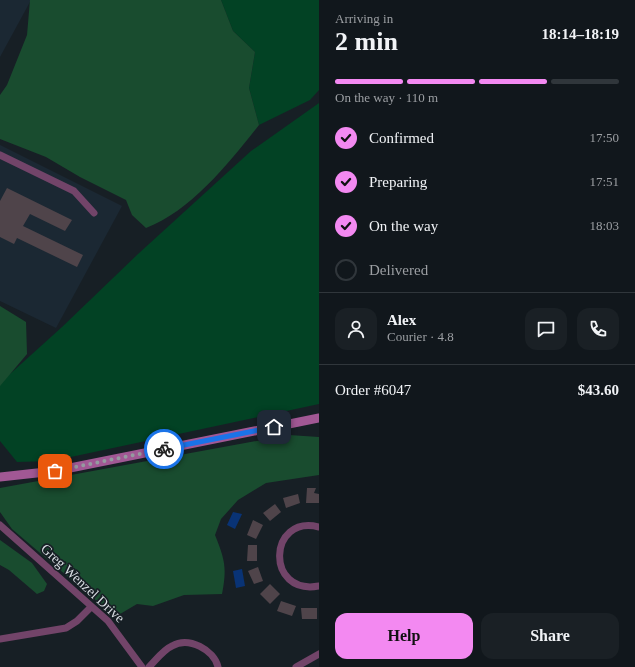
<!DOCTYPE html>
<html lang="en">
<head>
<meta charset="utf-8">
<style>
  body { margin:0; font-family:"Times New Roman",serif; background:#1a2025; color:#f1f3f6; height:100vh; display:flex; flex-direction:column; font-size:15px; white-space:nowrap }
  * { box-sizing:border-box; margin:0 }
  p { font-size:13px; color:#9c9fa3 }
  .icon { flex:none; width:22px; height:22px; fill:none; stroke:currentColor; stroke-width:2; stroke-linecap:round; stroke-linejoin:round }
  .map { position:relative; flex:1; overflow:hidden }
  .side { display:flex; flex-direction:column; background:#11171c; width:316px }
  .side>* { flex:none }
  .pin { position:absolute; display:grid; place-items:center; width:34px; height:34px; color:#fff; margin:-17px; border-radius:8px; box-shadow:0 2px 6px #0006 }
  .courier { position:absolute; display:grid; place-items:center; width:40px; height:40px; margin:-20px; border:3px solid #1a73e8; border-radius:50%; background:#fff; color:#222; box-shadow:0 1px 5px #0007 }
  .head em { font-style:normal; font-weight:600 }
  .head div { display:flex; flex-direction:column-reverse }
  .head { display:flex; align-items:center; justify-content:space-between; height:68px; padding:0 16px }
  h1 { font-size:26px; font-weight:600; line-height:30px }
  .bar { display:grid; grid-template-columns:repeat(4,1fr); gap:6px 4px; align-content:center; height:48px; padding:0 16px }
  .bar i { height:5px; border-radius:3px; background:#30363b }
  .bar .on { background:#f389f1 }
  .bar p { grid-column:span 4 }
  .line { display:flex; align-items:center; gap:10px; padding:0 16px; border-top:1px solid #30363b }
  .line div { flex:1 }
  .round { display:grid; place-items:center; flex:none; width:42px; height:42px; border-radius:12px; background:#1a2025 }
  ol { padding:0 16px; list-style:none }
  li { display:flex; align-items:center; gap:12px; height:44px }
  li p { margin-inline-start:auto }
  li .icon { padding:4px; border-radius:50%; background:#f389f1; color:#111; stroke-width:4 }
  li:last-child { color:#9c9fa3 }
  li i { width:22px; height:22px; border:2px solid #30363b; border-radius:50% }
  .primary-button { display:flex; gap:8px; margin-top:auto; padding:8px 16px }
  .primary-button a { flex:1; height:46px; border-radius:12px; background:#f389f1; color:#111; font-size:16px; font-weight:600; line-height:46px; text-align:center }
  .primary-button a+a { background:#1a2025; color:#f1f3f6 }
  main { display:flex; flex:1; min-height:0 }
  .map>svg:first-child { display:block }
</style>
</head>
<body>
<main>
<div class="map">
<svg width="319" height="667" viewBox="0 0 319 667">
  <rect width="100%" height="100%" fill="#171f25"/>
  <!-- built -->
  <g fill="#1b2833">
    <polygon points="0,0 31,0 0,57"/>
    <polygon points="0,145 122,206 56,328 0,301"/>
  </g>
  <!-- green -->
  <g fill="#024224">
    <polygon points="221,0 319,0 319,90 310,100 259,125 249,88 255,52 233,31"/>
    <polygon points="319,103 319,404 52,461 17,462 0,441 0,383 62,327 138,254 251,151"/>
  </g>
  <!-- forest -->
  <g fill="#194c2f">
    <path d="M30 0H221L233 31 255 52 249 88 259 125C230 162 191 211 146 228L132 215 126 200 80 177 46 157 0 139V95L7 85 27 35Z"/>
    <polygon points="0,306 26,322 27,354 0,386"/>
    <path d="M289 435 319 437V475L266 483 238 500 221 519 215 535C225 560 227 568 222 594L184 595 153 606 137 604 115 617 12 529 0 512V488Z"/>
    <polygon points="0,540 32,563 47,584 44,591 37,594 9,570 0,565"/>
  </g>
  <!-- water -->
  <g fill="#093375">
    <polygon points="233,512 242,514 235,529 227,525"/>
    <polygon points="242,569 245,586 236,588 233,571"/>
  </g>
  <!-- building -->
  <g fill="#4f444a">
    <polygon points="7,188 72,220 65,231 30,214 23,226 83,255 77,267 17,238 14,244 0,237 0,201"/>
    <polygon points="307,488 316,488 314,493 319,494 319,503 306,503"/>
    <polygon points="298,494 300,503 286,508 283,498"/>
    <polygon points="275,504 281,512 270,521 263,513"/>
    <polygon points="253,520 263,525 256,539 247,535"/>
    <polygon points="248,545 257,545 257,561 247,561"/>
    <polygon points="258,567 263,581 254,584 248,571"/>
    <polygon points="270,584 280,594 270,604 260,594"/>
    <polygon points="281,601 296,606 292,616 277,611"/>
    <polygon points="301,608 317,608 317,619 302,619"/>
  </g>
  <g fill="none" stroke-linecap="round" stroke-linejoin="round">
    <!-- street -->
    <g stroke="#724469" stroke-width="7">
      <polyline points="0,155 74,191 94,213"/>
      <polyline points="0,525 108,621 142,667"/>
      <path d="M319 527C268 514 265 596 319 586"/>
      <polyline points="0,639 66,628 77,621 91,607"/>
      <path d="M149 667C156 660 163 650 172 646 189 636 214 650 218 667"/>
      <polyline points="296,667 319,654"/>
    </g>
    <!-- secondary -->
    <polyline stroke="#a15894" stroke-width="9" points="0,477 55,471 319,418"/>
  </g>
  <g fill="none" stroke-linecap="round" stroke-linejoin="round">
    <!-- done -->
    <polyline stroke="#959ba0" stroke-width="4" stroke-dasharray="0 7.2" points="55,471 164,449"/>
    <!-- route -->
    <polyline stroke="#1a73e8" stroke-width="5" points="164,449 274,427"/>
  </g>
  <g text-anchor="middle" stroke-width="3.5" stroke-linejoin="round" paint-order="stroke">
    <!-- street labels -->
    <g font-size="14" fill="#d9dee3" stroke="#171f25">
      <text transform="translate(83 583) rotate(43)" y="5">Greg Wenzel Drive</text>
    </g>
  </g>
</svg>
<div class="pin" style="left:55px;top:471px;background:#ea580c"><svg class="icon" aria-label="bag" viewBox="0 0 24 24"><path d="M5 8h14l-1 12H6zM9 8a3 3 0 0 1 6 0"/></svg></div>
<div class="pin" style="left:274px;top:427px;background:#1f2937"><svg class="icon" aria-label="home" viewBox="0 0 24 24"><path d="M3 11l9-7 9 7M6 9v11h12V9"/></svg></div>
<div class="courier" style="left:164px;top:449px"><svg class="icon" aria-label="bike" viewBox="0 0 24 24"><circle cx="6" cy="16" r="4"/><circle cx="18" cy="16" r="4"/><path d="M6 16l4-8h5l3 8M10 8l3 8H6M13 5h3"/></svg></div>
</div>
<section class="side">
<div class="head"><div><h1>2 min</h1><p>Arriving in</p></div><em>18:14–18:19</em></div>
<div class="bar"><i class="on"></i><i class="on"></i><i class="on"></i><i></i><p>On the way · 110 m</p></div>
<ol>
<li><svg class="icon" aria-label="check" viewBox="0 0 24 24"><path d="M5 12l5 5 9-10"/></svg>Confirmed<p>17:50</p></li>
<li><svg class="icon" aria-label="check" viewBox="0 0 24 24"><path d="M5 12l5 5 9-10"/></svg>Preparing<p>17:51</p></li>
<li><svg class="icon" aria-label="check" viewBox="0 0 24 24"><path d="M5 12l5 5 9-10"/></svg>On the way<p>18:03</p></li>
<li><i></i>Delivered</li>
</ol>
<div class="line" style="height:72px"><a class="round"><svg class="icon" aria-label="person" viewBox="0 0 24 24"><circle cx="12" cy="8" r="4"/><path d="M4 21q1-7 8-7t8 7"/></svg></a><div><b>Alex</b><p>Courier · 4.8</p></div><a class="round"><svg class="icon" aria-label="chat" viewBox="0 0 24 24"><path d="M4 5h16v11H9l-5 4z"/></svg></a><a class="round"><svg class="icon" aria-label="phone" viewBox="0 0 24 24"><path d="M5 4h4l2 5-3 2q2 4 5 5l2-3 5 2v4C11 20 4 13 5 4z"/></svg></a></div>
<div class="line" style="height:52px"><div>Order #6047</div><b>$43.60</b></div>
<div class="primary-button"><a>Help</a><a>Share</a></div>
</section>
</main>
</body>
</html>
